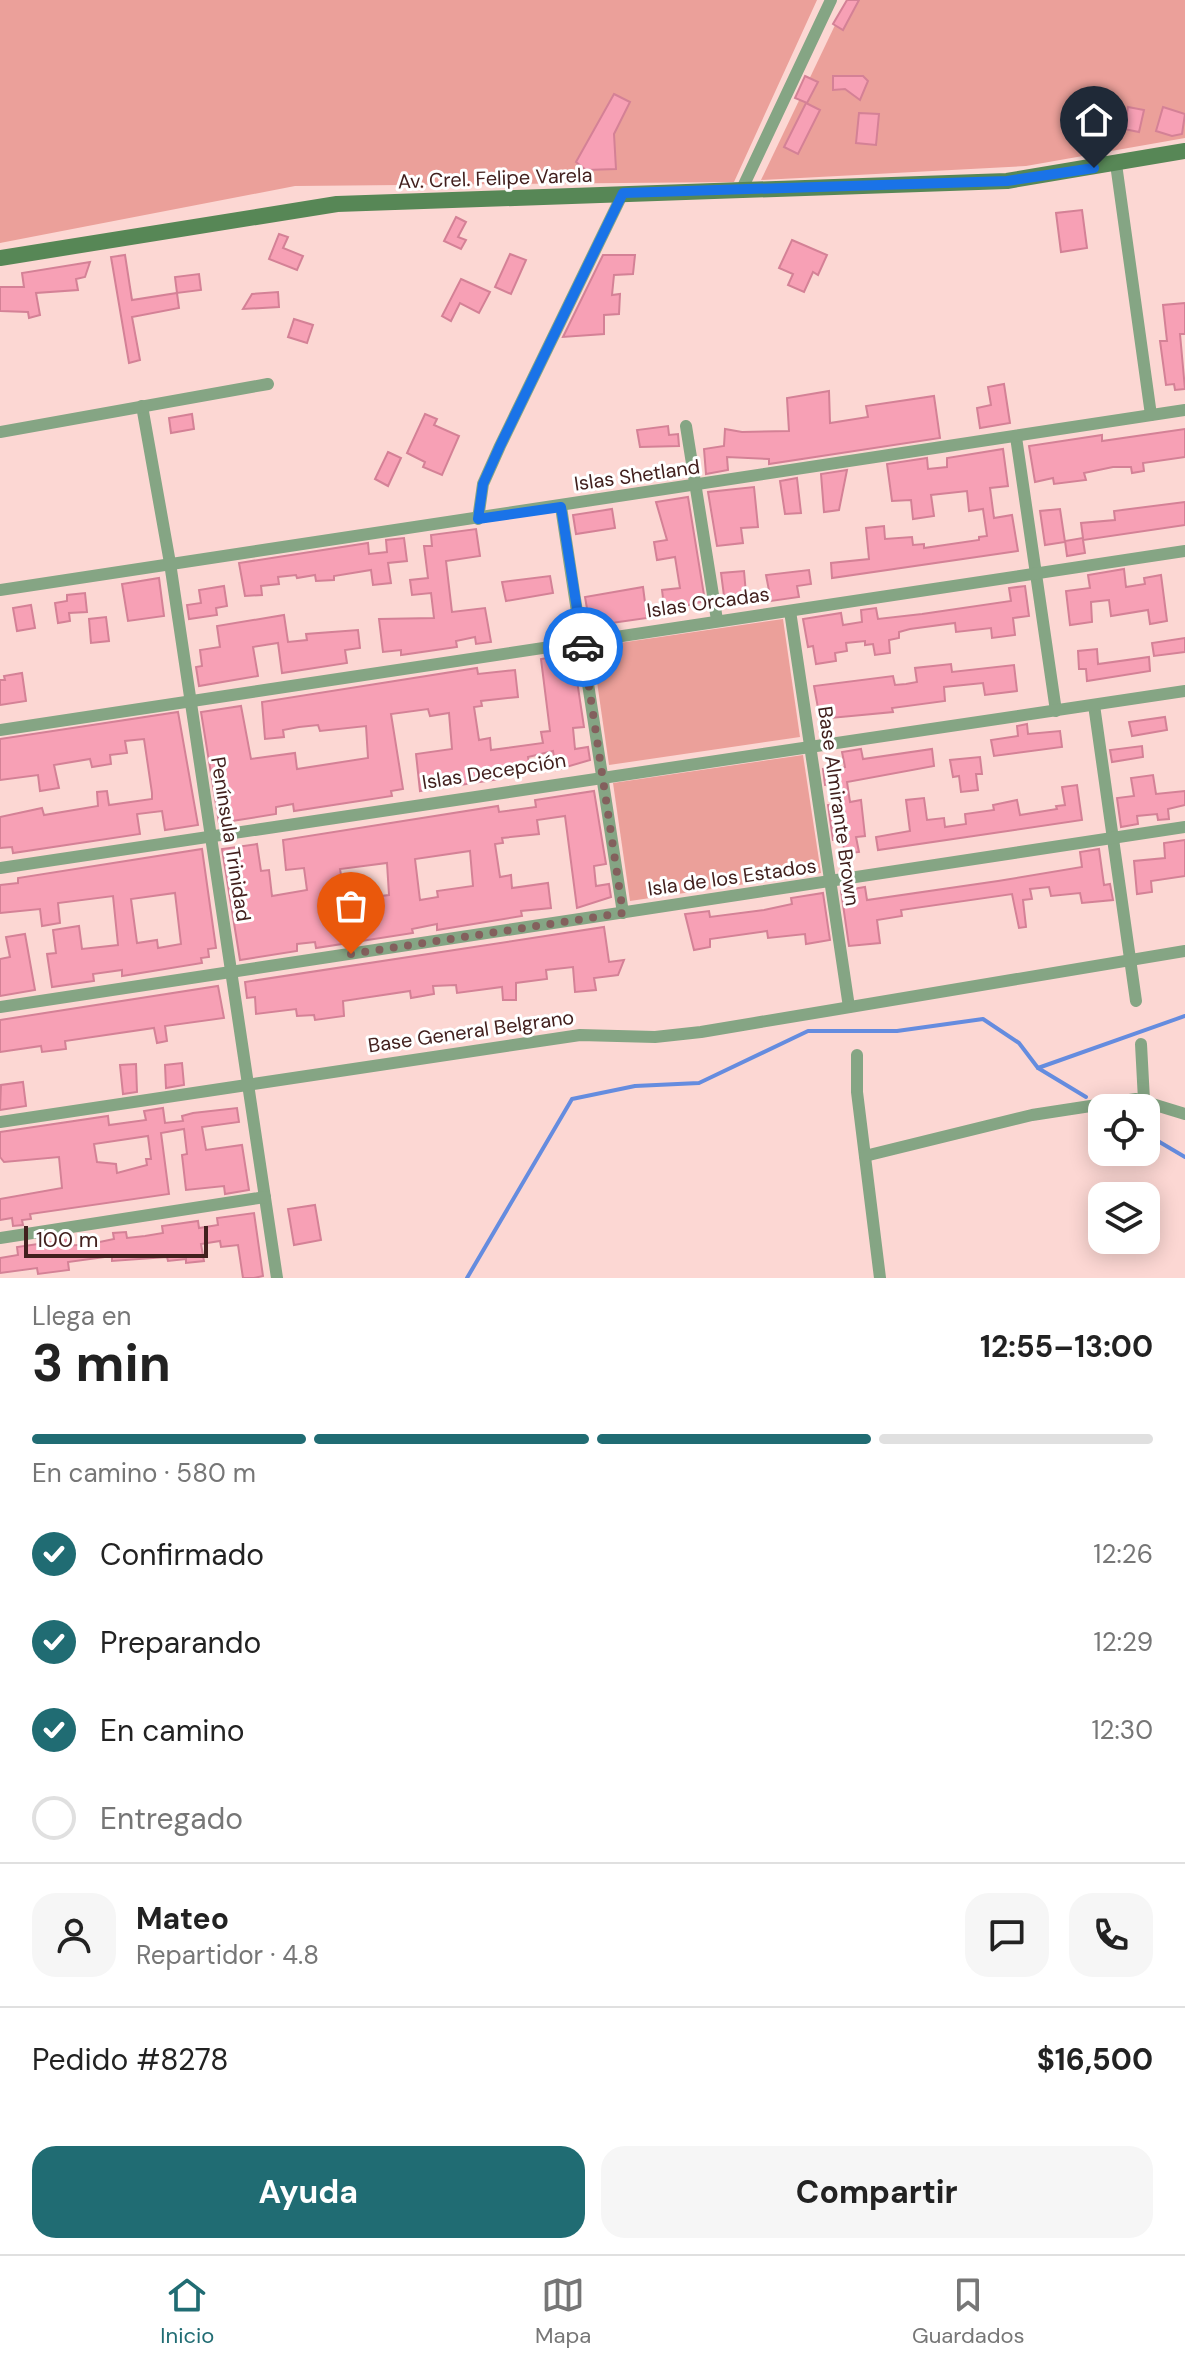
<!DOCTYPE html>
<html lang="es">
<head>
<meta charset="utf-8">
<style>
  body { margin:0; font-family:"DM Sans",sans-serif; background:#f6f6f6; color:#222; height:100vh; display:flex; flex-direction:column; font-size:30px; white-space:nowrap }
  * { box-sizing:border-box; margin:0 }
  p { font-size:26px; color:#767676 }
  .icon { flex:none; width:44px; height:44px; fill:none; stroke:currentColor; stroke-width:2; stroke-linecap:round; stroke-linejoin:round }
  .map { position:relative; height:1278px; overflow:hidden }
  .panel { display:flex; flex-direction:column; background:#fff; flex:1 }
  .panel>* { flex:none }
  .tools { position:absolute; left:1088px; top:1094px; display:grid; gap:16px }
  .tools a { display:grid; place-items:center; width:72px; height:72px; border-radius:16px; background:#fff; box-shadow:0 4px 20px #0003; font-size:40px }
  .scale { position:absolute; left:24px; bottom:20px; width:184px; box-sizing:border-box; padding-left:8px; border:4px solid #42201e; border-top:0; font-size:22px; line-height:28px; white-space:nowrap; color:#42201e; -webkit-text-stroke:6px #fff; paint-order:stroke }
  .pin { position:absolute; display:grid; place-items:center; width:68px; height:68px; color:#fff; margin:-82px -34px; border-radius:50% 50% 50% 0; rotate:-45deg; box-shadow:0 0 8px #0007 }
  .pin .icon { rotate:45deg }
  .courier { position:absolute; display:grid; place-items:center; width:80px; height:80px; margin:-40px; border:6px solid #1a73e8; border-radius:50%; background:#fff; color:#222; box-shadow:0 2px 10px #0007 }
  .headline em { font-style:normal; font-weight:700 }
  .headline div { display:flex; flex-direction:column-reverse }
  .headline { display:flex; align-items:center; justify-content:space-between; height:136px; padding:0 32px }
  h1 { font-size:52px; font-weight:700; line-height:60px }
  .bar { display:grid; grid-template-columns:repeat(4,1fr); gap:12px 8px; align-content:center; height:96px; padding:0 32px }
  .bar i { height:10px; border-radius:6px; background:#e0e0e0 }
  .bar .current { background:#206c73 }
  .bar p { grid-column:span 4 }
  .line { display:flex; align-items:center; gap:20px; padding:0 32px; border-top:2px solid #e0e0e0 }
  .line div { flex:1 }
  .round { display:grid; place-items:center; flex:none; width:84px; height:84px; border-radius:24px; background:#f6f6f6 }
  ol { padding:0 32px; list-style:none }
  li { display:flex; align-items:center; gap:24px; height:88px }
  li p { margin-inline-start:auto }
  li .icon { padding:8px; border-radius:50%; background:#206c73; color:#fff; stroke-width:4 }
  li:last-child { color:#767676 }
  li i { width:44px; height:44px; border:4px solid #e0e0e0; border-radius:50% }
  .action { display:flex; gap:16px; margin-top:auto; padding:16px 32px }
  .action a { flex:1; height:92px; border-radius:24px; background:#206c73; color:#fff; font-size:32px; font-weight:700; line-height:92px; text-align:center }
  .action a+a { background:#f6f6f6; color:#222 }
  .tabs { display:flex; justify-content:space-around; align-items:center; height:112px; border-top:2px solid #e0e0e0; background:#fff; font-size:22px; color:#767676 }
  .tabs a { display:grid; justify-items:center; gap:4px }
  .tabs .current { color:#206c73 }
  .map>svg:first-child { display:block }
</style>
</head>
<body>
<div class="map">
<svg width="1185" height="1278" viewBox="0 0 1185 1278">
  <rect width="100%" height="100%" fill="#fcd7d3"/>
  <!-- green -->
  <g fill="#eba09a">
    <polygon points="0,0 817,0 734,182 295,186 0,243"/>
    <polygon points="847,0 1185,0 1185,138 1026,166 761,180"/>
    <polygon points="783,619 800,737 609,765 592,647"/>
    <polygon points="803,755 821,873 630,901 613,783"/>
  </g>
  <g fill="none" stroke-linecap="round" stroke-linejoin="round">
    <!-- stream -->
    <g stroke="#658cdf" stroke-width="4">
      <polyline points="1038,1068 1185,1016"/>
      <polyline points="1146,1134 1185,1157"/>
      <polyline points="467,1278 572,1099 635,1086 699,1083 808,1031 897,1031 983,1019 1019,1043 1038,1068 1086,1097"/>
    </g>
  </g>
  <!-- building -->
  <g fill="#f7a0b5" stroke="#d48196" stroke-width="2" fill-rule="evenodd">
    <polygon points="847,0 859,0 843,30 833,24"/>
    <polygon points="805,76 818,82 807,103 795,98"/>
    <polygon points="833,76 863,76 868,81 860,100 845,89 833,90"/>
    <polygon points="614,94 630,102 614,134 616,169 586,170 576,162"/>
    <polygon points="806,103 820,110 798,154 784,147"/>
    <polygon points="1128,107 1144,110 1139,132 1124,129"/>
    <polygon points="1163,107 1185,114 1182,134 1172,136 1156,131"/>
    <polygon points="859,113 879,114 876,145 856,143"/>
    <polygon points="1082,210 1087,248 1061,252 1056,213"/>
    <polygon points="456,217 466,222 458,237 466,240 461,249 444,241"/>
    <polygon points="279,234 288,237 283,248 303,256 297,270 269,259"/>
    <polygon points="792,240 827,255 818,275 813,272 804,292 788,285 793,274 779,268"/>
    <polygon points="510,254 526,260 511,294 495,287"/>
    <polygon points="125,255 132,300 177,293 179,308 132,317 140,360 129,363 111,257"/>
    <polygon points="603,255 635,255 633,274 614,275 612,295 620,294 619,314 604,315 604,334 563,337"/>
    <polygon points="90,262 85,277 76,279 78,290 36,293 40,315 29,318 28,312 0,311 0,287 24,287 22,273"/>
    <polygon points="199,274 201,290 177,293 175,277"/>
    <polygon points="461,279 490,292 479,313 460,303 451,321 442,316"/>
    <polygon points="278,292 279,307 243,309 252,294"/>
    <polygon points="1185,303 1185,334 1180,334 1185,389 1175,390 1174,384 1166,385 1160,341 1167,341 1163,305"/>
    <polygon points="294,319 313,325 307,343 288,337"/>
    <polygon points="1004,384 1010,423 980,428 977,408 991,405 988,387"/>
    <polygon points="829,391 830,423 868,417 866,406 934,396 940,438 769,464 769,459 727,457 728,470 706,474 704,449 724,446 725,429 742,432 789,431 787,398"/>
    <polygon points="192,414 194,429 171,433 169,418"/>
    <polygon points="425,414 437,419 434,425 459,436 442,475 423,467 425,462 407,453"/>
    <polygon points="668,426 669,435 678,434 679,446 640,447 637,430"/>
    <polygon points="1185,429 1185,457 1143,463 1144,471 1132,473 1131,467 1113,467 1084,473 1086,480 1054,484 1053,478 1035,482 1029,446 1102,435 1102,441"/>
    <polygon points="1003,449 1008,486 990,488 994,518 1012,515 1018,551 832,578 831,563 869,559 866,528 884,526 885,539 912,537 913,545 924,544 924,548 979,540 979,537 987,536 983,509 969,511 967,491 931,495 934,516 913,519 911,500 892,501 887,464 927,458 928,469 947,467 947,458"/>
    <polygon points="388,452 401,458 388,486 375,479"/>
    <polygon points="847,470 839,510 824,512 821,474"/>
    <polygon points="797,478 801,513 785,514 780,481"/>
    <polygon points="754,487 758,527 741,528 743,543 717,546 708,492"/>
    <polygon points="688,497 705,601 672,609 671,605 664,606 662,590 680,588 675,557 657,560 654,542 667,540 656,502"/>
    <polygon points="1185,502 1185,525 1083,540 1085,553 1067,556 1065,541 1083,538 1081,523 1115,520 1114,511"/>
    <polygon points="612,509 615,528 576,534 573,515"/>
    <polygon points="1060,509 1065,542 1045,545 1040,511"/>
    <polygon points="476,529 480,556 446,561 452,612 485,608 491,642 476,644 475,637 456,641 457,647 401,655 401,650 383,652 379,619 434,618 431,593 412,595 410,580 428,578 424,546 432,546 431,535"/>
    <polygon points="404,538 407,561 388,563 391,583 373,585 371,570 334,576 334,580 316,581 315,575 297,578 296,575 278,577 279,584 261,586 262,595 245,596 239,563 368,543 369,554 387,552 386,540"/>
    <polygon points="1124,569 1126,587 1145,584 1144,578 1161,575 1167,621 1150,624 1148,610 1111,616 1109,600 1091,602 1092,622 1070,625 1066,591 1090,588 1088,575"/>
    <polygon points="809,570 811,584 797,586 799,597 771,601 766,575"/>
    <polygon points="744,571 746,594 724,596 721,573"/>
    <polygon points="550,576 553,593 506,601 502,582"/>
    <polygon points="159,578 164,616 128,621 122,584"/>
    <polygon points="224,586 227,606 216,608 217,615 189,619 187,605 201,603 199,590"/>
    <polygon points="1025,586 1029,616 1013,618 1015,635 992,638 991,628 956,632 955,623 910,629 899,632 899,638 889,640 890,653 875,655 873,644 865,645 865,641 846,643 847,651 835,653 836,661 816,664 813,646 808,647 803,619 841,613 843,625 862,622 861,610 876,608 878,619 922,614 1011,601 1009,588"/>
    <polygon points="643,587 647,618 590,626 585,597"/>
    <polygon points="85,593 87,612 69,613 70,621 58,623 55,603 67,601 67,595"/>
    <polygon points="31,605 35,628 17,631 13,608"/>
    <polygon points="284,615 288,642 307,640 306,634 358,630 360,648 345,650 347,663 282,673 278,643 253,647 258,676 199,686 196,667 202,666 200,650 220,647 217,626"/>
    <polygon points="106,617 109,641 91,643 89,619"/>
    <polygon points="1185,638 1185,652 1154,656 1152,643"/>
    <polygon points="1097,649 1098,664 1149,657 1150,671 1087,681 1086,669 1079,669 1078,651"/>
    <polygon points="573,654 584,727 573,728 575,749 588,747 590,760 556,770 553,751 528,757 530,769 500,774 500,779 420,791 416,754 452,749 449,713 430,716 428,709 391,714 403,789 391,791 392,796 294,811 293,804 276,807 276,814 219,823 201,712 241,706 251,759 295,753 297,769 368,758 366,726 320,731 318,725 299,727 283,730 284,737 265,739 262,702 477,668 478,674 515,670 518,697 481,701 482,706 474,707 479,740 490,738 491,750 543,743 541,732 550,731 541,659"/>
    <polygon points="951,664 952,672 1014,665 1017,691 985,695 983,683 944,687 945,701 892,708 893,712 820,719 814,686 893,676 895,685 906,684 917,682 915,668"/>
    <polygon points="22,673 26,701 0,705 0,680 5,680 4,676"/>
    <polygon points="178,712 198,825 165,830 162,811 137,814 140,834 13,853 12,847 0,848 0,817 42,808 44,815 98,806 97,792 107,791 109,805 152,799 152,793 144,739 125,741 127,753 110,755 111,764 92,767 90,759 54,765 59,788 40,791 38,775 0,780 0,739"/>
    <polygon points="1165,717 1167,730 1132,736 1129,722"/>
    <polygon points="1027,724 1028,734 1060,731 1062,747 994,756 991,740 1018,736 1017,726"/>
    <polygon points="1142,746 1143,757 1112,762 1110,750"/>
    <polygon points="861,749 863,759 932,749 934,766 847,782 850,802 861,800 865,836 856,837 859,852 845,854 842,839 833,840 828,805 836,804 833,784 825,785 823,769 845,767 842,752"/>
    <polygon points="980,757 982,774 976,774 978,790 961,792 959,776 953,777 950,760"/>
    <polygon points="1153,775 1156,794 1185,791 1185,805 1168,809 1169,819 1158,820 1157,814 1137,816 1138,824 1121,827 1117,798 1134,796 1131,778"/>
    <polygon points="1077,785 1082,820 878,850 876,837 910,831 906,800 924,798 927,820 944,818 945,827 966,824 965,814 994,810 993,805 1017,800 1020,815 1057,809 1056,806 1065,805 1062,787"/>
    <path d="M594 791 606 864 594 866 596 886 609 884 611 897 577 908 565 816 537 820 539 834 502 838 503 843 495 844 500 877 511 875 512 888 548 883 551 908 521 911 522 916 437 930V924L412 929 413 933 316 948 315 942 297 944V951L240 960 222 849 257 844 261 871 269 870 272 896 307 890 304 868 286 870 283 840 498 806 499 812 536 807 535 800ZM470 851 473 886 437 891 438 897 420 900 415 859ZM387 863 389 895 345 900 340 869Z"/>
    <polygon points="1185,840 1185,876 1151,881 1152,892 1137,894 1134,861 1165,858 1164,843"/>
    <path d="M202 849 216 948 208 949 209 957 201 958 202 963 122 976V970L93 974 94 981 52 987 47 954 56 953 53 930 79 926 82 949 118 945 113 896 58 903 60 923 42 926 40 909 0 913V885L18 883V878ZM175 893 181 944 158 948 157 940 137 943 131 899Z"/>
    <polygon points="1099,849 1104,885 1110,884 1113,900 1082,903 1080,893 1051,896 1049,887 1030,889 1032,899 1023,900 1026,927 1019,928 1012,894 901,910 902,916 877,920 880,943 849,946 841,891 865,887 867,900 998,881 1082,867 1080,852"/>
    <polygon points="823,893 830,940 806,944 805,934 768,938 767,931 710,939 710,947 694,950 685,914 709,911 710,917 764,910 792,904 791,898"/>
    <polygon points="604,927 609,962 624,960 618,975 594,978 596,990 575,992 573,967 546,970 547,979 516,983 516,1000 503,1000 502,987 457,993 456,985 433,986 434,994 411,998 410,991 343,1001 344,1016 315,1020 314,1015 297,1016 296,1009 256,1014 255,997 247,998 245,982"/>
    <polygon points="25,934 35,990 0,996 0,959 10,957 6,937"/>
    <polygon points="218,986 224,1018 165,1026 167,1041 157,1043 154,1028 65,1041 66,1049 42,1052 41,1046 0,1052 0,1020"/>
    <polygon points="182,1063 184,1085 166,1088 165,1065"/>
    <polygon points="136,1064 137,1092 123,1094 120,1065"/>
    <polygon points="23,1082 26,1106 0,1110 1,1085"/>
    <path d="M163 1108 165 1123 183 1121 182 1116 193 1113 237 1108 239 1122 202 1127 206 1150 242 1145 249 1190 225 1194 224 1186 186 1190 182 1155 187 1154 184 1129 161 1133 169 1194 30 1214 31 1219 22 1220 23 1225 13 1226 12 1218 0 1220V1199L62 1188 59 1157 4 1162 0 1157V1132L108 1116 109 1125 146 1120 144 1111ZM148 1136 151 1159H146L147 1165 117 1173 116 1164 97 1162 94 1144Z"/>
    <polygon points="315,1205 321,1240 294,1245 288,1209"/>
    <polygon points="254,1213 263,1276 254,1278 243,1278 238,1245 221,1247 220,1241 201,1244 204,1261 186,1263 186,1259 168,1261 167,1257 112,1261 112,1256 68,1262 69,1270 38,1274 37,1268 0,1273 0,1258 18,1255 17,1247 66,1240 66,1246 90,1244 114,1239 113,1233 126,1232 127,1238 145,1236 163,1233 162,1226 198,1221 199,1228 218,1225 217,1218"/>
  </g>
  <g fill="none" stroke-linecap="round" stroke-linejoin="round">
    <!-- street -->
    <g stroke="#85a584" stroke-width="12">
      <polyline points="1116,164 1151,415"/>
      <polyline points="741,191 831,0"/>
      <polyline points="142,406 170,563 277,1278"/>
      <polyline points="686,426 717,620"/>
      <polyline points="0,432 268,384"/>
      <polyline points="1016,437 1056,711"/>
      <polyline points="561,507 623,913"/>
      <polyline points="478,519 483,484 500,446 623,193"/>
      <polyline points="0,590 1185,410"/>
      <polyline points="790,611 849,1007"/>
      <polyline points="1094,705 1136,1001"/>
      <polyline points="0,730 1185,551"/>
      <polyline points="0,868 1185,691"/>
      <polyline points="0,1007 1185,827"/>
      <polyline points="1141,1044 1144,1100"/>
      <polyline points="857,1055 857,1092 880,1278"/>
      <polyline points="0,1122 580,1035 655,1037 701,1032 1185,951"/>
      <polyline points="865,1156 1032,1115 1136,1099 1185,1114"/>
      <polyline points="0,1238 265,1197"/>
    </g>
    <!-- secondary -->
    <polyline stroke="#578756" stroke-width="16" points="0,258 337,204 1007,181 1185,151"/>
  </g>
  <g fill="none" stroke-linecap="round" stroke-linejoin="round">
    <!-- done -->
    <polyline stroke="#83605d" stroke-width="8" stroke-dasharray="0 14.4" points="351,954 623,913 583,647"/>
    <!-- route -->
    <polyline stroke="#1a73e8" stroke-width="10" points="583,647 561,507 478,519 483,484 500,446 623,193 1007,181 1094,168"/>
  </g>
  <g text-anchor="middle" stroke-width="6" stroke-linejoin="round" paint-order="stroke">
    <!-- street labels -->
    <g font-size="20" fill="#42201e" stroke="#fff">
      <text transform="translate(495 178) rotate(-2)" y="7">Av. Crel. Felipe Varela</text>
      <text transform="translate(637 475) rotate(-8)" y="7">Islas Shetland</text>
      <text transform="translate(708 602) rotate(-8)" y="7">Islas Orcadas</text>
      <text transform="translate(494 771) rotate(-9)" y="7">Islas Decepción</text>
      <text transform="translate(839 806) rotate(82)" y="7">Base Almirante Brown</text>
      <text transform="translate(231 839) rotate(81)" y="7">Península Trinidad</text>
      <text transform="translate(732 877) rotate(-8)" y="7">Isla de los Estados</text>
      <text transform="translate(471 1031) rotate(-8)" y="7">Base General Belgrano</text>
    </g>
  </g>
</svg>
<div class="tools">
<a><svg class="icon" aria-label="locate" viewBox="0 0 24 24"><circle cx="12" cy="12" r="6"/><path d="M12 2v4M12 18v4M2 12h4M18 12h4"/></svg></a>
<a><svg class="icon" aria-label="layers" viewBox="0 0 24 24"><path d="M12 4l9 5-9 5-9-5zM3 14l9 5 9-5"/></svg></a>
</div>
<div class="scale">100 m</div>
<div class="pin" style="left:351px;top:954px;background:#ea580c"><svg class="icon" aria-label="bag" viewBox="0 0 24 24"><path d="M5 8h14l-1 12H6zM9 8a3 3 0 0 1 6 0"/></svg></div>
<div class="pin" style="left:1094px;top:168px;background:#1f2937"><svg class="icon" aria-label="home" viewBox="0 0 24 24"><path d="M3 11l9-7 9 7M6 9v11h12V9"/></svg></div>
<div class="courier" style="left:583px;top:647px"><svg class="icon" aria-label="car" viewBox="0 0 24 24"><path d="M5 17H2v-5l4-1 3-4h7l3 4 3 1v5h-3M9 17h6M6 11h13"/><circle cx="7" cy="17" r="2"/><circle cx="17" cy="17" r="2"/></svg></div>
</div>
<section class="panel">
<div class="headline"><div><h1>3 min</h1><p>Llega en</p></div><em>12:55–13:00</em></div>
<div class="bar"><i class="current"></i><i class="current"></i><i class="current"></i><i></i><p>En camino · 580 m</p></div>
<ol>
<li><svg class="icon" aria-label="check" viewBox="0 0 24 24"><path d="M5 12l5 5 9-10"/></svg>Confirmado<p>12:26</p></li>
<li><svg class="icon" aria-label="check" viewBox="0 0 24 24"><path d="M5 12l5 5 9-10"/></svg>Preparando<p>12:29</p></li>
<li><svg class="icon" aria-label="check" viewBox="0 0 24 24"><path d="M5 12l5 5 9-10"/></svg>En camino<p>12:30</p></li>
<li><i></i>Entregado</li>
</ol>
<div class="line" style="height:144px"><a class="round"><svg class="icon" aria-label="person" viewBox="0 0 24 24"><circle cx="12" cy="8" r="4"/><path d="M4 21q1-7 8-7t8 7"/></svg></a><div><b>Mateo</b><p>Repartidor · 4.8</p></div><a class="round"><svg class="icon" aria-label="chat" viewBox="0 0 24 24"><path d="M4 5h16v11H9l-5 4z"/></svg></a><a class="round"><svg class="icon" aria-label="phone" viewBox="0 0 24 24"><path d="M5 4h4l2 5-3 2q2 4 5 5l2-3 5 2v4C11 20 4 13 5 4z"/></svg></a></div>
<div class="line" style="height:104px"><div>Pedido #8278</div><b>$16,500</b></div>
<div class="action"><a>Ayuda</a><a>Compartir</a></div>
</section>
<nav class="tabs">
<a class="current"><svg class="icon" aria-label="home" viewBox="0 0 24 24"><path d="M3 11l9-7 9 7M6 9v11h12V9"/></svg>Inicio</a>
<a><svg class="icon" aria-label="map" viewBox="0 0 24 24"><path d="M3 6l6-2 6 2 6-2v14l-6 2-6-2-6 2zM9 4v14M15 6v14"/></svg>Mapa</a>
<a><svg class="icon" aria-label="saved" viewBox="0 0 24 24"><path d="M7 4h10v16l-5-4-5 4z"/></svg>Guardados</a>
</nav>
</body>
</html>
